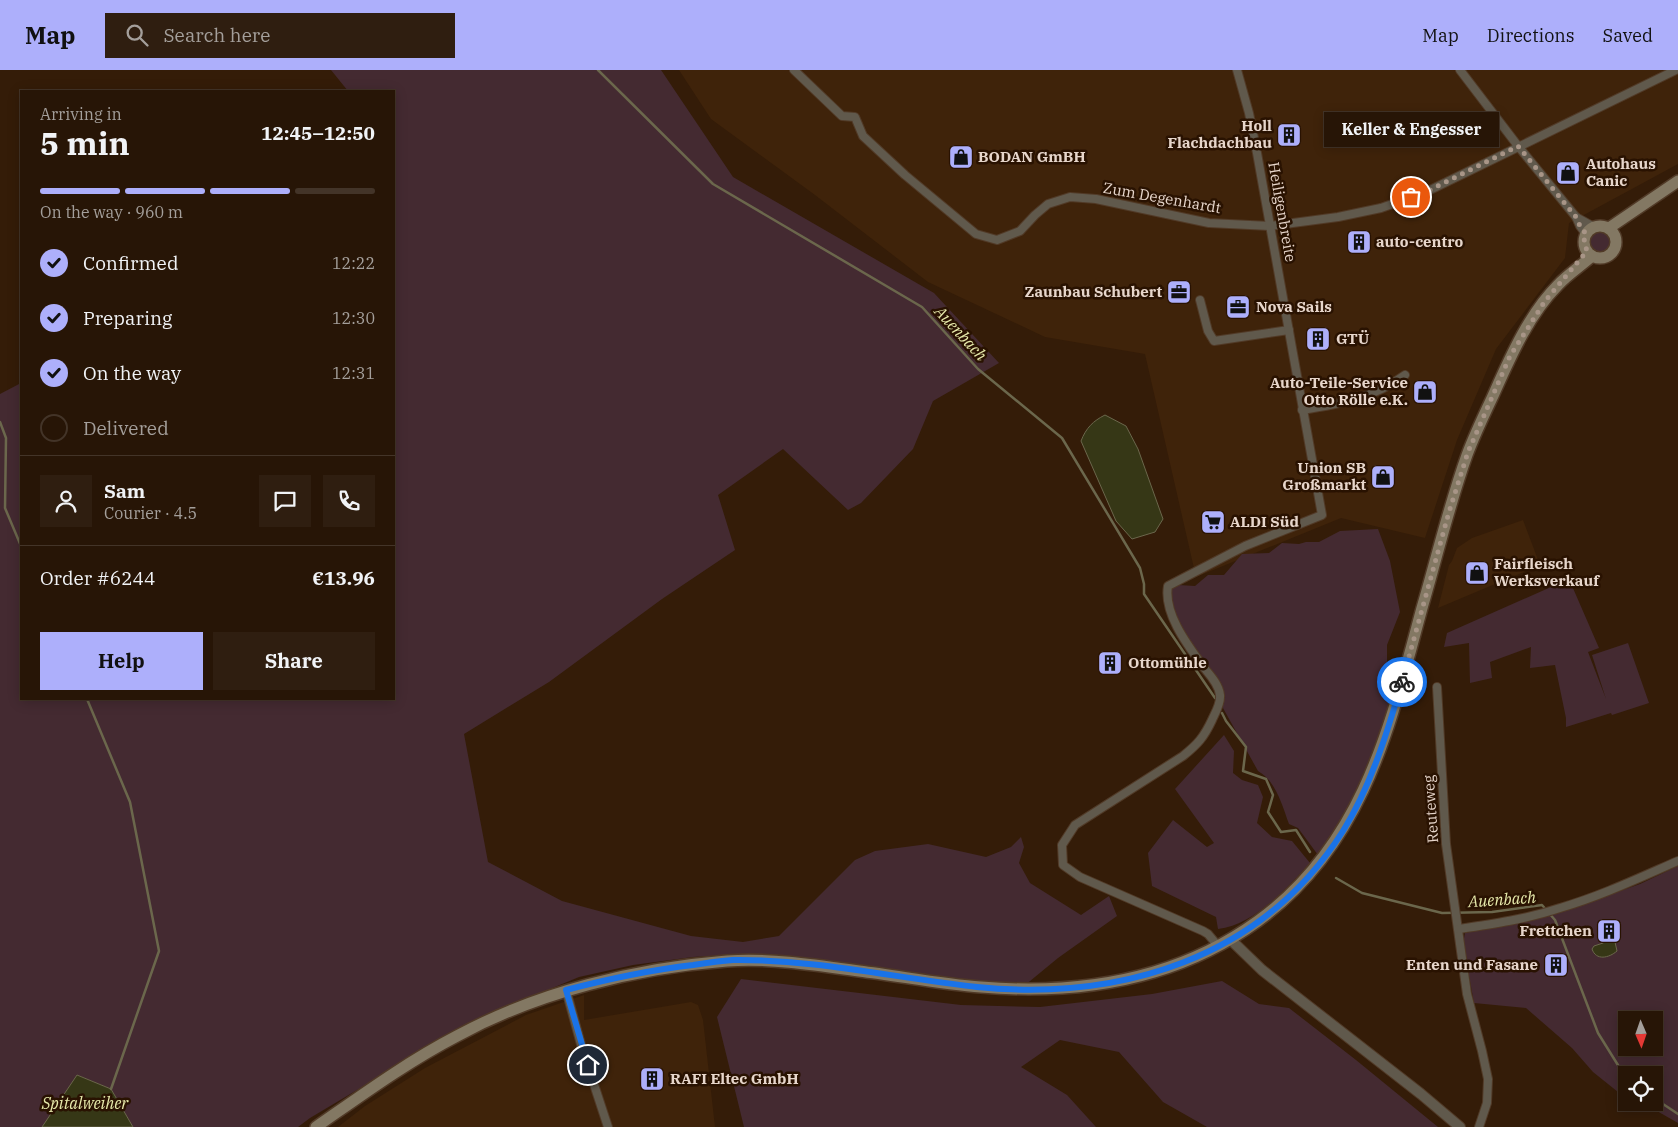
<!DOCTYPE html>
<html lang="en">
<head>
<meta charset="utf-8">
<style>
  body { margin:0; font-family:"IBM Plex Serif",serif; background:#2f1e10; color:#f1f3f6; height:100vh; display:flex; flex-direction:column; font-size:19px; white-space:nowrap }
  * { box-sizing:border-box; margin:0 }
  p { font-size:16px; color:#a49f9b }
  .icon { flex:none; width:28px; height:28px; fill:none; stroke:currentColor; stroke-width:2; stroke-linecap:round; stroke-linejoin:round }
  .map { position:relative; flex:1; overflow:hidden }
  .side { position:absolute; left:20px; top:20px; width:375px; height:610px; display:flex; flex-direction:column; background:#271506; border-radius:0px; box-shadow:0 2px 12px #0003,0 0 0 1px #433428 }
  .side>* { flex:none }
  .needle { width:32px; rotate:178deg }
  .tools { position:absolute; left:1618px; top:941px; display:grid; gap:10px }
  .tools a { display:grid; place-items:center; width:45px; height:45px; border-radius:0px; background:#271506; box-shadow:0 2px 12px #0003,0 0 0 1px #433428; font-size:25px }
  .pin { position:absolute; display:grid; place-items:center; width:42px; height:42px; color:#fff; margin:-21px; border:2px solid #fff; border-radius:50%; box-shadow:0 1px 5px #0007 }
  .courier { position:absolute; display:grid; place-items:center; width:50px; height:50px; margin:-25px; border:4px solid #1a73e8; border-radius:50%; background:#fff; color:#222; box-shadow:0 1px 6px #0007 }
  .bubble { position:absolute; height:35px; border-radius:0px; background:#271506; box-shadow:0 2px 12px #0003,0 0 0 1px #433428; font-size:16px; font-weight:700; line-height:35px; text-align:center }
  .overview em { font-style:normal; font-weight:700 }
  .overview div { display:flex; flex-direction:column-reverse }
  .overview { display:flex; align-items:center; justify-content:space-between; height:85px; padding:0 20px }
  h1 { font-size:32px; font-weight:700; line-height:38px }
  .bar { display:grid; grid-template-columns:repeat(4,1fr); gap:8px 5px; align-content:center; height:60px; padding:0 20px }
  .bar i { height:6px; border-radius:4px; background:#433428 }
  .bar .on { background:#adaffb }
  .bar p { grid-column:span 4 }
  .line { display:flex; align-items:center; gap:12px; padding:0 20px; border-top:1px solid #433428 }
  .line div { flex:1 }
  .round { display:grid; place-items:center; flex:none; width:52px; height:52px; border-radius:0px; background:#2f1e10 }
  ol { padding:0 20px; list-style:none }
  li { display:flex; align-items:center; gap:15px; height:55px }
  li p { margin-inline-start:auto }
  li .icon { padding:5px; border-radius:50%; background:#adaffb; color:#111; stroke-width:4 }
  li:last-child { color:#a49f9b }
  li i { width:28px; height:28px; border:2px solid #433428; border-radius:50% }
  .action { display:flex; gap:10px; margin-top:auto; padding:10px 20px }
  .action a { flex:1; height:58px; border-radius:0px; background:#adaffb; color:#111; font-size:20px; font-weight:700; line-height:58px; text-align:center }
  .action a+a { background:#2f1e10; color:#f1f3f6 }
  header { display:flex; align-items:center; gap:30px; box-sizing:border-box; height:70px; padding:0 25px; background:#adaffb; color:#111 }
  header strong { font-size:24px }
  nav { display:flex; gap:28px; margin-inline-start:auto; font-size:18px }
  .search { width:350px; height:45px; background:#2f1e10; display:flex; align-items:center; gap:12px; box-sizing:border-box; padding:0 18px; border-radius:0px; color:#a49f9b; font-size:19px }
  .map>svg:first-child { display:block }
</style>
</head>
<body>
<header>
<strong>Map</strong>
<div class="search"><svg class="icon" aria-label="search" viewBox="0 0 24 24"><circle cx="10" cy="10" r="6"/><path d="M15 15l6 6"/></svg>Search here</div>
<nav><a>Map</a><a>Directions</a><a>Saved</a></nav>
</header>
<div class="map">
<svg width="1678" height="1057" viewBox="0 0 1678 1057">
  <rect width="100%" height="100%" fill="#341c08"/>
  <!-- built -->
  <g fill="#3f230a">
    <polygon points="679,0 1678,0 1678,94 1569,153 1565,188 1496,279 1457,370 1425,468 1341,448 1196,507 1145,284 1045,267 928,212 815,125 711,49"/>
    <polygon points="1523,450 1540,495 1438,538 1449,495 1452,491 1457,478 1472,468"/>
    <polygon points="584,925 584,950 691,932 698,935 703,950 715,1057 338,1057 365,1036 425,998 526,945"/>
  </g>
  <!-- green -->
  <g fill="#442a31" fill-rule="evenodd">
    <polygon points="331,0 661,0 733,107 934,223 999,293 933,331 913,379 861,433 848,440 783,379 718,425 735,480 662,529 549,612 464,664 488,792 562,831 691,866 743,872 779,866 855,790 875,781 928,774 986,787 1011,777 1021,767 1024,777 1019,793 1030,813 1081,845 1109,826 1117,846 1058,888 1024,916 940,908 896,900 810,890 741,884 693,887 633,895 579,907 473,951 310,1048 298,1057 133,1057 111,1019 77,1005 42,1057 0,1057 0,324 21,313 21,629 394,629 394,21 348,21"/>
    <circle cx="1601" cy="171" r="12"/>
    <path d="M1378 459 1390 491 1400 542 1387 575V592L1399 601C1380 664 1360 732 1318 785L1298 758 1289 754C1282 735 1276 711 1258 701L1223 638V622L1193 579 1175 546 1170 533 1171 519 1178 515 1195 516 1208 505H1224L1242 484 1269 483 1282 473 1299 474 1306 472H1319L1340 461Z"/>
    <polygon points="1569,509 1599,578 1588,582 1606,629 1592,585 1628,573 1649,633 1612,645 1611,643 1566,657 1566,648 1555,595 1530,598 1531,577 1490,592 1492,608 1470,613 1469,573 1444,577 1447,563"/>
    <path d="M1224 665 1234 681 1233 703 1242 710 1258 715 1263 727 1257 753 1272 767 1292 771 1310 793C1286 819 1254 855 1218 859L1216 847 1152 816 1148 783 1173 750 1207 777 1214 773 1175 719Z"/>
    <path d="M1678 796V1053L1643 1033 1654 1032V1005H1626V1027L1623 1026 1593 1002 1572 978 1526 938 1474 933 1463 873 1465 863 1561 842 1640 814ZM1626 950H1654V978H1626Z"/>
    <polygon points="741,909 961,935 1040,937 1152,924 1222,911 1259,934 1289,938 1356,990 1438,1057 1207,1057 1163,1032 1119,982 1060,970 1021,997 1067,1025 1096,1057 744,1057 717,947"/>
  </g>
  <!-- water -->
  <g fill="#363716" stroke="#6b674c">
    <path d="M1105 345 1126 356 1138 379 1163 449 1155 462 1132 469 1116 451 1081 371C1086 358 1093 351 1105 345Z"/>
    <path d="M1609 869 1615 872 1617 881C1609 888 1596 891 1592 879L1594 876 1603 873Z"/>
    <polygon points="77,1005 111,1019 133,1057 42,1057"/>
  </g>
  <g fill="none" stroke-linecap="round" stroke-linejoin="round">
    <!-- stream -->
    <g stroke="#6b674c" stroke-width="2.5">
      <polyline points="598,0 713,114 922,237 978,299 1062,368 1140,498 1144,514 1144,524 1215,628"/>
      <polyline points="0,352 6,368 5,438 21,476"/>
      <polyline points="87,629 130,732 159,881 111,1019"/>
      <polyline points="1222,643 1226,651 1246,677 1243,701 1266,709 1273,725 1268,742 1281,762 1296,760 1310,782"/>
      <polyline points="1336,808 1362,823 1442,843 1492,842 1542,835 1555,850 1598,963 1626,1008"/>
      <polyline points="1654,1028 1678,1044"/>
    </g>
    <defs>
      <g id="minor">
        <polyline points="794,0 842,46 855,47 863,66 905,105 976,164 997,170 1020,161 1035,145 1048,134 1070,127 1096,129 1209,153 1270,156 1338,147 1381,138 1426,122 1676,0"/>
        <polyline points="1460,0 1518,76 1576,147 1580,156 1586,164"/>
        <polyline points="1576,147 1594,157"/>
        <polyline points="1200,230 1208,261 1214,271 1289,260"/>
        <path d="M1302 340C1339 334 1374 328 1405 305"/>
        <polyline points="1437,617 1446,774 1467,924 1482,981 1488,1009 1487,1033 1479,1057"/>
        <path d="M1459 859C1493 854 1527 849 1560 838 1601 826 1639 808 1678 791"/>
        <path d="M1218 876 1208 864 1203 861 1080 807 1063 795 1062 775 1075 755 1183 686C1198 674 1204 667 1212 650 1215 643 1221 634 1220 625 1219 615 1211 606 1205 599 1189 577 1163 544 1168 516L1245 476 1322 445 1257 83 1249 43 1237 0"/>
        <polyline points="566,920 582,978 608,1057"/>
      </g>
      <polyline id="tertiary" points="1231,870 1262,900 1421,1024 1460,1057"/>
      <g id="secondary">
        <circle cx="1600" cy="172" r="16"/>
        <polyline points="1609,158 1678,111"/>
        <path d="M316 1057C362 1025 407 992 457 966 538 922 636 898 727 891 771 888 816 895 859 901 900 906 941 914 981 917 1079 925 1177 910 1258 851 1364 774 1390 656 1422 538 1437 487 1449 435 1467 385 1474 366 1483 347 1492 328 1509 290 1528 245 1558 215 1568 204 1581 196 1592 186"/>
      </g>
    </defs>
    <!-- minor casing -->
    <use href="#minor" stroke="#513a27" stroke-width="10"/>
    <!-- tertiary casing -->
    <use href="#tertiary" stroke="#513a27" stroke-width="12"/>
    <!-- secondary casing -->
    <use href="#secondary" stroke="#513a27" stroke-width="14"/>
    <!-- minor -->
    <use href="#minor" stroke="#60594c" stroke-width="8"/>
    <!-- tertiary -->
    <use href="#tertiary" stroke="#60594c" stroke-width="10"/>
    <!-- secondary -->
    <use href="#secondary" stroke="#837863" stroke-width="11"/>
  </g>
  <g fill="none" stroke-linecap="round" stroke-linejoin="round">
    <!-- done -->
    <polyline stroke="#a89587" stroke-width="5" stroke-dasharray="0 9" points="1402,612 1449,442 1468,382 1510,286 1545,231 1587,181 1584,171 1586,164 1580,156 1576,147 1518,76 1426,122 1411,127"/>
    <!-- route -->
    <path stroke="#1a73e8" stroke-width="6" d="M588 995 566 920C608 909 650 900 693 895 706 893 720 891 733 890 815 889 895 908 977 917 1121 931 1262 889 1343 761 1371 716 1387 663 1402 612"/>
  </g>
  <!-- icons -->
  <defs>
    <symbol id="building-square" viewBox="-11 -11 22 22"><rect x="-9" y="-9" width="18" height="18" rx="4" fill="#adaffb" stroke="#291201"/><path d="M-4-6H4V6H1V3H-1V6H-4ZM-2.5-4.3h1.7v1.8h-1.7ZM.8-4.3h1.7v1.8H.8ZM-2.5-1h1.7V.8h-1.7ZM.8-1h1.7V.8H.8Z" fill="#111"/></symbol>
    <symbol id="shop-square" viewBox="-11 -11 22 22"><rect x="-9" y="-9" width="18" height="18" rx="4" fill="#adaffb" stroke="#291201"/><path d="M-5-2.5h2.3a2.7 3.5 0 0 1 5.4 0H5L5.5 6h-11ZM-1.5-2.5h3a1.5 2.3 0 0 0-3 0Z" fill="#111"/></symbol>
    <symbol id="office-square" viewBox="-11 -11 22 22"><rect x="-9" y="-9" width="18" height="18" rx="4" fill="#adaffb" stroke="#291201"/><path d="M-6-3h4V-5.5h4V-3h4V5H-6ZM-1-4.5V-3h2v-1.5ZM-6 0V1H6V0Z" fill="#111"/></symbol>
    <symbol id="supermarket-square" viewBox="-11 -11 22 22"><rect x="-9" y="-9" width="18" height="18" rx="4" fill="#adaffb" stroke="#291201"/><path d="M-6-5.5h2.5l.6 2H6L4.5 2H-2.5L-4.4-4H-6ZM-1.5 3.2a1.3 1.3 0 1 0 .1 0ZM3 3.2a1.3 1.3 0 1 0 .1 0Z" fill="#111"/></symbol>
  </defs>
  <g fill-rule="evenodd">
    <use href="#building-square" x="1275" y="51" width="28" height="28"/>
    <use href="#shop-square" x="947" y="73" width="28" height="28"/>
    <use href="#shop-square" x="1554" y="89" width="28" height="28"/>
    <use href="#building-square" x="1345" y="158" width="28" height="28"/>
    <use href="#office-square" x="1165" y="208" width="28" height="28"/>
    <use href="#office-square" x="1224" y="223" width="28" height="28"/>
    <use href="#building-square" x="1304" y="255" width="28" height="28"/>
    <use href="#shop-square" x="1411" y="308" width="28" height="28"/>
    <use href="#shop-square" x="1369" y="393" width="28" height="28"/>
    <use href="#supermarket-square" x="1199" y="438" width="28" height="28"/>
    <use href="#shop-square" x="1463" y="489" width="28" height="28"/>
    <use href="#building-square" x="1096" y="579" width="28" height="28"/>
    <use href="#building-square" x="1595" y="847" width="28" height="28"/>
    <use href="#building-square" x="1542" y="881" width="28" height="28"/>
    <use href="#building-square" x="638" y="995" width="28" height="28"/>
  </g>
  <g text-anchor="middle" stroke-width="5" stroke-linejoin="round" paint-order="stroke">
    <!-- poi labels -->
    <g font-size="15" font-weight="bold" fill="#e7d6cb" stroke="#291201" text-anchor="start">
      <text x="1272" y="61" text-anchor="end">Holl<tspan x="1272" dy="17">Flachdachbau</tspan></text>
      <text x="978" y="92">BODAN GmBH</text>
      <text x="1586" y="99">Autohaus<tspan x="1586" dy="17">Canic</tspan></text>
      <text x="1376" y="177">auto-centro</text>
      <text x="1162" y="227" text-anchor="end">Zaunbau Schubert</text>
      <text x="1256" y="242">Nova Sails</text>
      <text x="1336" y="274">GTÜ</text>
      <text x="1408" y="318" text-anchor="end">Auto-Teile-Service<tspan x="1408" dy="17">Otto Rölle e.K.</tspan></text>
      <text x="1366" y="403" text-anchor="end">Union SB<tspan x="1366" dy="17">Großmarkt</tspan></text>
      <text x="1230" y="457">ALDI Süd</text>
      <text x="1494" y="499">Fairfleisch<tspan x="1494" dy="17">Werksverkauf</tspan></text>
      <text x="1128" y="598">Ottomühle</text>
      <text x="1592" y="866" text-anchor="end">Frettchen</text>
      <text x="1538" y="900" text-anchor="end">Enten und Fasane</text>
      <text x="670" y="1014">RAFI Eltec GmbH</text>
    </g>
    <!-- street labels -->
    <g font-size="15" fill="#e7d6cb" stroke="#291201">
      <text transform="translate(1162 128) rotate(10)" y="5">Zum Degenhardt</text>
      <text transform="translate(1282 142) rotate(80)" y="5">Heiligenbreite</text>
      <text transform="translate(1431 739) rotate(-94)" y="5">Reuteweg</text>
    </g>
    <!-- water labels -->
    <g font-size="16" font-style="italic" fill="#e7eaab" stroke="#291201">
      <text transform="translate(961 263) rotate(47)" y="6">Auenbach</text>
      <text transform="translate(1502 829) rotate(-4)" y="6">Auenbach</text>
      <text x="85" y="1039">Spitalweiher</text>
    </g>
  </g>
</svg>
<div class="tools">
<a><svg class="needle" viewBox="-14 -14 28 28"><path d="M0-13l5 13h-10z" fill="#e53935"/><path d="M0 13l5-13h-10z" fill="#a49f9b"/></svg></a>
<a><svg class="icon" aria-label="locate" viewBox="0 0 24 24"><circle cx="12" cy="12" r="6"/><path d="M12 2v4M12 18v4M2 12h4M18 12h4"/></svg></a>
</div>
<div class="pin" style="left:1411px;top:127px;background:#ea580c"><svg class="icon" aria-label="bag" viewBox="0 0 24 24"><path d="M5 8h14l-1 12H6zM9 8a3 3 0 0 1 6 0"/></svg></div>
<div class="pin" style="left:588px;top:995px;background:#1f2937"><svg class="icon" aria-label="home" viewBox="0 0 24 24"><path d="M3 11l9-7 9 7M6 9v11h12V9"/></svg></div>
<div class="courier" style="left:1402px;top:612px"><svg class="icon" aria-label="bike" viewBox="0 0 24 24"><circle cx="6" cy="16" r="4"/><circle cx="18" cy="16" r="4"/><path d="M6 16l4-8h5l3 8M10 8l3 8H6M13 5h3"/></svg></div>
<div class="bubble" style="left:1324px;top:42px;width:175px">Keller &amp; Engesser</div>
<section class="side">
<div class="overview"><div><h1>5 min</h1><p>Arriving in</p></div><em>12:45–12:50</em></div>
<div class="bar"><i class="on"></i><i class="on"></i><i class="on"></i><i></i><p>On the way · 960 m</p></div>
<ol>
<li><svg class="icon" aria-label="check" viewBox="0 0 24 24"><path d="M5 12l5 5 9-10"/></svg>Confirmed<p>12:22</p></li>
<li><svg class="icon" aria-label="check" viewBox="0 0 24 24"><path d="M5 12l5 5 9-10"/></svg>Preparing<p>12:30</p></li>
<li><svg class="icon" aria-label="check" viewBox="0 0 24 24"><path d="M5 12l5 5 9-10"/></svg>On the way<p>12:31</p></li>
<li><i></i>Delivered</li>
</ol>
<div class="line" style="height:90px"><a class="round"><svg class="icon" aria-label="person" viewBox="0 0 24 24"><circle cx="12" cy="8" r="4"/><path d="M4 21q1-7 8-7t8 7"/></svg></a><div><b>Sam</b><p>Courier · 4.5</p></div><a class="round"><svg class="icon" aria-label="chat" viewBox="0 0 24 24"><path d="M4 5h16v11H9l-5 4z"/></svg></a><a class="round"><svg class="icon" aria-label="phone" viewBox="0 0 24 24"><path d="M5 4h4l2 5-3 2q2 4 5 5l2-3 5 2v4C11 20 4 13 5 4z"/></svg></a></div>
<div class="line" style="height:65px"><div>Order #6244</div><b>€13.96</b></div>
<div class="action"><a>Help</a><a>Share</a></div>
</section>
</div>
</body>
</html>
